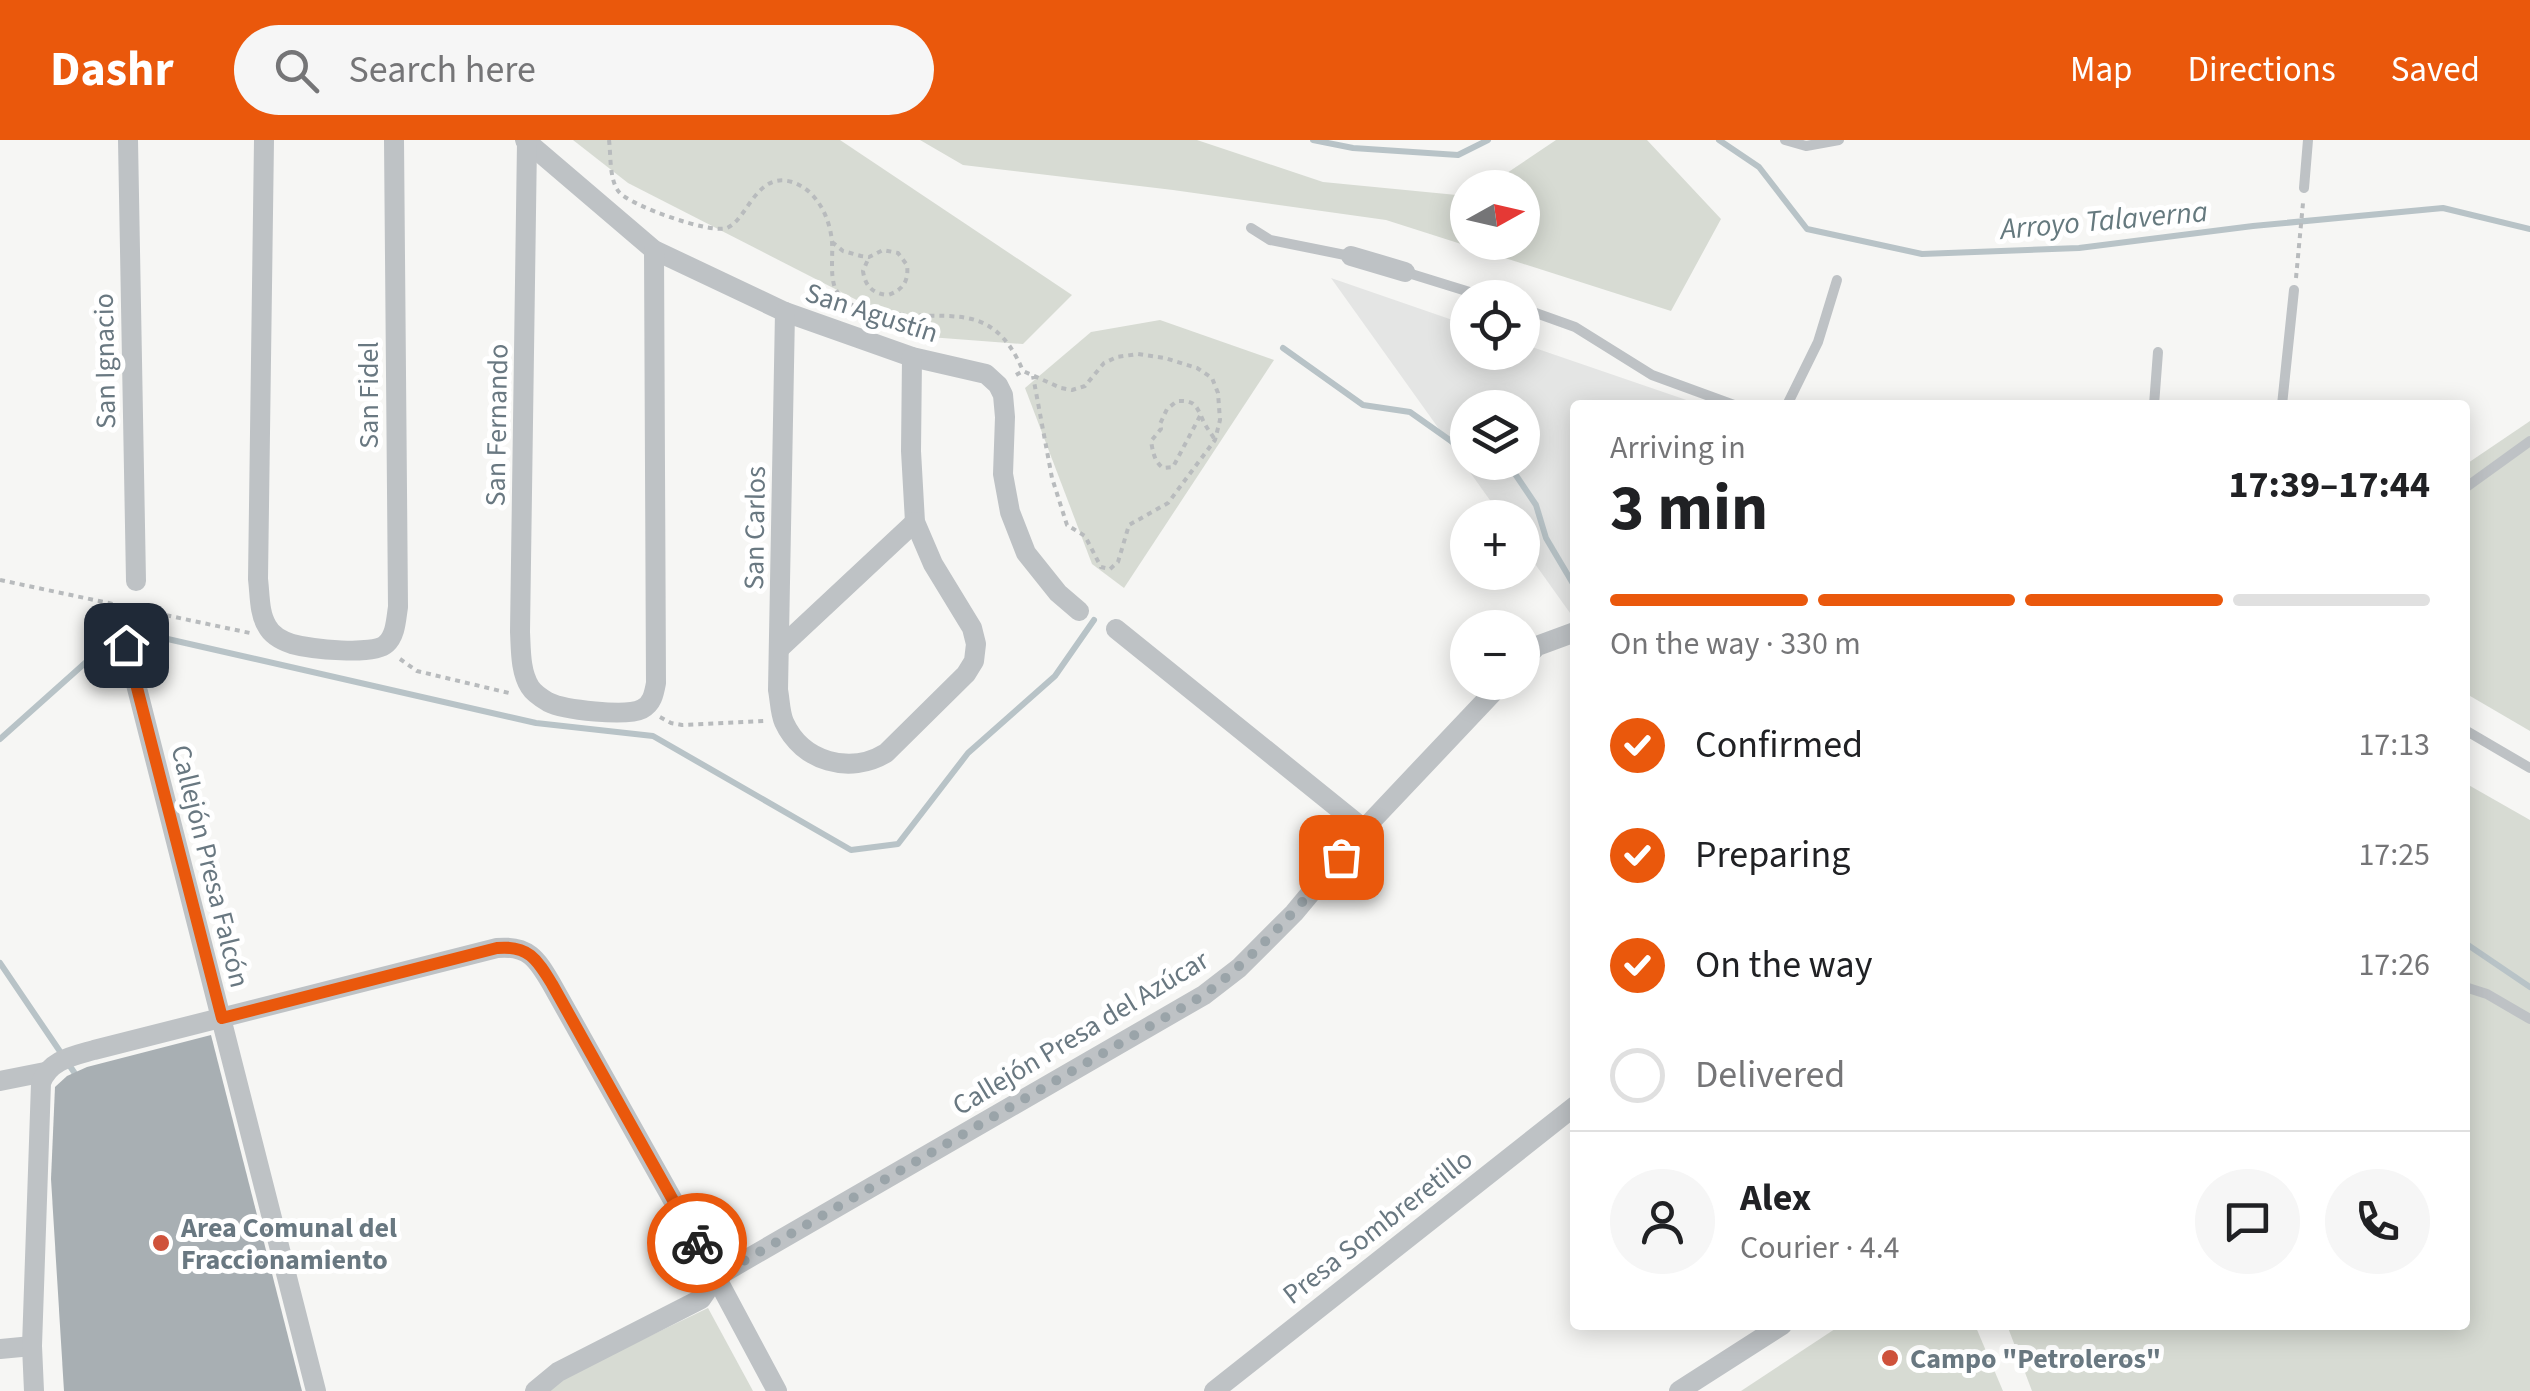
<!DOCTYPE html>
<html lang="en">
<head>
<meta charset="utf-8">
<style>
  body { margin:0; font-family:"Source Sans 3",sans-serif; background:#f6f6f6; color:#202124; height:100vh; display:flex; flex-direction:column; font-size:38px; white-space:nowrap }
  * { box-sizing:border-box; margin:0 }
  p { font-size:32px; color:#757577 }
  .icon { flex:none; width:55px; height:55px; fill:none; stroke:currentColor; stroke-width:2; stroke-linecap:round; stroke-linejoin:round }
  .map { position:relative; flex:1; overflow:hidden }
  .side { position:absolute; left:1570px; top:260px; width:900px; height:930px; display:flex; flex-direction:column; background:#fff; border-radius:10px; box-shadow:0 5px 25px #0003 }
  .side>* { flex:none }
  .needle { width:65px; rotate:82deg }
  .buttons { position:absolute; left:1450px; top:30px; display:grid; gap:20px }
  .buttons a { display:grid; place-items:center; width:90px; height:90px; border-radius:50%; background:#fff; box-shadow:0 5px 25px #0003; font-size:50px }
  .pin { position:absolute; display:grid; place-items:center; width:85px; height:85px; color:#fff; margin:-42px; border-radius:20px; box-shadow:0 5px 15px #0006 }
  .courier { position:absolute; display:grid; place-items:center; width:100px; height:100px; margin:-50px; border:8px solid #ea580c; border-radius:50%; background:#fff; color:#222; box-shadow:0 2px 12px #0007 }
  .summary em { font-style:normal; font-weight:700 }
  .summary div { display:flex; flex-direction:column-reverse }
  .summary { display:flex; align-items:center; justify-content:space-between; height:170px; padding:0 40px }
  h1 { font-size:65px; font-weight:700; line-height:75px }
  .bar { display:grid; grid-template-columns:repeat(4,1fr); gap:15px 10px; align-content:center; height:120px; padding:0 40px }
  .bar i { height:12px; border-radius:8px; background:#e0e0e0 }
  .bar .on { background:#ea580c }
  .bar p { grid-column:span 4 }
  .line { display:flex; align-items:center; gap:25px; padding:0 40px; border-top:2px solid #e0e0e0 }
  .line div { flex:1 }
  .round { display:grid; place-items:center; flex:none; width:105px; height:105px; border-radius:52px; background:#f6f6f6 }
  ol { padding:0 40px; list-style:none }
  li { display:flex; align-items:center; gap:30px; height:110px }
  li p { margin-inline-start:auto }
  li .icon { padding:10px; border-radius:50%; background:#ea580c; color:#fff; stroke-width:4 }
  li:last-child { color:#757577 }
  li i { width:55px; height:55px; border:5px solid #e0e0e0; border-radius:50% }
  header { display:flex; align-items:center; gap:60px; box-sizing:border-box; height:140px; padding:0 50px; background:#ea580c; color:#fff }
  header strong { font-size:48px }
  nav { display:flex; gap:55px; margin-inline-start:auto; font-size:35px }
  .search { width:700px; height:90px; background:#f6f6f6; display:flex; align-items:center; gap:25px; box-sizing:border-box; padding:0 35px; border-radius:55px; color:#757577; font-size:38px }
  .map>svg:first-child { display:block }
</style>
</head>
<body>
<header>
<strong>Dashr</strong>
<div class="search"><svg class="icon" aria-label="search" viewBox="0 0 24 24"><circle cx="10" cy="10" r="6"/><path d="M15 15l6 6"/></svg>Search here</div>
<nav><a>Map</a><a>Directions</a><a>Saved</a></nav>
</header>
<div class="map">
<svg width="2530" height="1251" viewBox="0 0 2530 1251">
  <rect width="100%" height="100%" fill="#f6f6f4"/>
  <!-- built -->
  <path fill="#e4e5e4" fill-rule="evenodd" d="M1331 138 1467 185 1468 212H1522L1523 204 1701 265H1575V480L1523 407 1522 378 1502 377ZM1468 268H1522V322H1468Z"/>
  <!-- green -->
  <g fill="#d7dbd3">
    <polygon points="573,0 840,0 1072,155 1023,204 929,197 628,43"/>
    <polygon points="920,0 1197,0 1323,42 1467,56 1468,102 1522,102 1522,48 1486,47 1556,0 1647,0 1721,79 1671,171 1386,80 1173,50 963,25"/>
    <polygon points="1160,180 1274,220 1124,448 1092,424 1025,248 1091,192"/>
    <polygon points="2530,281 2530,591 2465,553 2465,325"/>
    <polygon points="2465,643 2530,680 2530,1251 2032,1251 2007,1185 2465,1185"/>
    <polygon points="708,1168 753,1251 535,1251"/>
    <polygon points="1841,1185 1975,1185 2003,1251 1741,1251"/>
  </g>
  <g fill="none" stroke-linecap="round" stroke-linejoin="round">
    <!-- stream -->
    <g stroke="#b8c3c7" stroke-width="6">
      <polyline points="1313,0 1353,8 1458,15 1488,0"/>
      <polyline points="1719,0 1759,27 1807,89 1922,114 2079,108 2253,86 2443,68 2530,89"/>
      <polyline points="1283,208 1363,265 1410,272 1468,313"/>
      <polyline points="1507,322 1536,365 1546,398 1575,447"/>
      <polyline points="0,599 122,490 137,492 536,583 653,596 851,710 898,704 968,613 1055,536 1094,480"/>
      <polyline points="2465,803 2530,847"/>
      <polyline points="0,823 78,938"/>
    </g>
  </g>
  <!-- building -->
  <polygon fill="#a8afb3" points="211,895 302,1251 64,1251 51,1039 55,947 67,936 87,927"/>
  <g fill="none" stroke-linecap="round" stroke-linejoin="round">
    <!-- path -->
    <g stroke="#b8bbbd" stroke-width="4" stroke-dasharray="5 5" stroke-linecap="butt">
      <path d="M609 0C611 15 609 40 619 52 631 66 710 94 727 88 748 79 756 31 792 42 817 50 830 78 832 102 833 117 830 134 835 148 839 156 849 164 858 168 864 170 874 170 881 172 945 184 991 155 1023 231"/>
      <path d="M832 102 843 111 861 116 869 117 883 110 898 113 907 125C909 141 903 150 888 155 873 154 865 146 863 131L869 117"/>
      <polyline points="2296,138 2303,63"/>
      <polyline points="1016,235 1023,231 1061,248 1072,250 1085,246 1104,223 1117,217 1138,214 1165,218 1197,228 1212,238 1218,253 1220,280 1215,300 1168,363 1129,385 1118,422 1110,429 1101,427 1085,396 1067,385 1052,338 1033,236"/>
      <path d="M1200 276 1173 327 1163 328C1154 321 1153 312 1151 301L1161 289 1160 284 1167 269 1177 261C1194 260 1196 265 1202 278 1205 286 1211 293 1215 300"/>
      <polyline points="0,440 250,493"/>
      <polyline points="400,519 417,531 509,553"/>
      <polyline points="660,577 671,583 682,585 764,581"/>
    </g>
    <!-- service -->
    <g stroke="#bec2c5" stroke-width="10">
      <polyline points="1785,0 1806,6 1839,0"/>
      <polyline points="2304,48 2308,0"/>
      <polyline points="1251,88 1270,100 1350,116"/>
      <polyline points="1405,132 1489,158"/>
      <polyline points="1522,168 1575,187 1652,235 1734,265"/>
      <polyline points="1787,265 1818,202 1837,140"/>
      <polyline points="2154,265 2158,212"/>
      <polyline points="2282,265 2294,150"/>
      <polyline points="2465,348 2530,301"/>
      <polyline points="2465,590 2530,628"/>
      <polyline points="2465,847 2487,854 2530,879"/>
    </g>
    <!-- minor -->
    <g stroke="#bec2c5" stroke-width="20">
      <polyline points="128,0 136,441"/>
      <path d="M264 0 258 439C260 455 259 473 267 486 272 496 283 501 292 504 310 509 374 516 386 504 396 495 396 479 398 467L394 0"/>
      <polyline points="525,0 654,110 785,172 912,217 986,234 998,245 1003,255 1005,277 1003,334 1010,372 1026,413 1058,453 1079,471"/>
      <path d="M527 2 520 492C521 509 520 531 530 547 533 552 543 559 548 562 564 570 626 577 642 569 652 564 654 554 656 543L654 110"/>
      <polyline points="1351,116 1405,132"/>
      <path d="M785 172 778 550C780 560 780 573 784 582 802 622 850 635 886 613L966 534 974 521 976 504 972 488 933 424 915 382 911 311 912 217"/>
      <polyline points="1116,489 1364,689"/>
      <polyline points="126,505 316,1251"/>
      <polyline points="779,509 915,382"/>
      <polyline points="1522,522 1537,506 1575,492"/>
      <polyline points="0,941 45,932"/>
      <polyline points="0,1209 32,1206"/>
      <path d="M34 1251 32 1206 41 943C49 920 73 916 94 910L497 808C528 805 537 819 551 843L716 1137 777 1251"/>
      <polyline points="535,1251 558,1232 701,1159 716,1137 1204,855 1239,828 1294,773 1364,689 1503,542"/>
      <polyline points="1214,1251 1575,966"/>
      <polyline points="1679,1251 1782,1185"/>
    </g>
  </g>
  <g fill="none" stroke-linecap="round" stroke-linejoin="round">
    <!-- done -->
    <path stroke="#9aa4a9" stroke-width="10" stroke-dasharray="0 18" d="M697 1103 716 1137 1204 855C1257 815 1299 767 1341 717"/>
    <!-- route -->
    <path stroke="#ea580c" stroke-width="12" d="M126 505 222 878 497 808C528 805 537 819 552 844L697 1103"/>
  </g>
  <!-- markers -->
  <g fill="#cf523b" stroke="#fff" stroke-width="4">
    <circle cx="161" cy="1103" r="10"/>
    <circle cx="1890" cy="1218" r="10"/>
  </g>
  <g text-anchor="middle" stroke-width="10" stroke-linejoin="round" paint-order="stroke">
    <!-- street labels -->
    <g font-size="28" fill="#697881" stroke="#fff">
      <text transform="translate(872 172) rotate(18)" y="10">San Agustín</text>
      <text transform="translate(104 221) rotate(-91)" y="10">San Ignacio</text>
      <text transform="translate(368 255) rotate(-90)" y="10">San Fidel</text>
      <text transform="translate(496 285) rotate(-89)" y="10">San Fernando</text>
      <text transform="translate(754 388) rotate(-89)" y="10">San Carlos</text>
      <text transform="translate(211 726) rotate(76)" y="10">Callejón Presa Falcón</text>
      <text transform="translate(1080 892) rotate(-31)" y="10">Callejón Presa del Azúcar</text>
      <text transform="translate(1377 1086) rotate(-38)" y="10">Presa Sombreretillo</text>
    </g>
    <!-- poi labels -->
    <g font-size="28" font-weight="bold" fill="#697881" stroke="#fff" text-anchor="start">
      <text x="181" y="1097">Area Comunal del<tspan x="181" dy="32">Fraccionamiento</tspan></text>
      <text x="1910" y="1228">Campo "Petroleros"</text>
    </g>
    <!-- water labels -->
    <g font-size="30" font-style="italic" fill="#65797e" stroke="#fff">
      <text transform="translate(2104 80) rotate(-5)" y="10">Arroyo Talaverna</text>
    </g>
  </g>
</svg>
<div class="buttons">
<a><svg class="needle" viewBox="-14 -14 28 28"><path d="M0-13l5 13h-10z" fill="#e53935"/><path d="M0 13l5-13h-10z" fill="#757577"/></svg></a>
<a><svg class="icon" aria-label="locate" viewBox="0 0 24 24"><circle cx="12" cy="12" r="6"/><path d="M12 2v4M12 18v4M2 12h4M18 12h4"/></svg></a>
<a><svg class="icon" aria-label="layers" viewBox="0 0 24 24"><path d="M12 4l9 5-9 5-9-5zM3 14l9 5 9-5"/></svg></a>
<a>+</a>
<a>−</a>
</div>
<div class="pin" style="left:1341px;top:717px;background:#ea580c"><svg class="icon" aria-label="bag" viewBox="0 0 24 24"><path d="M5 8h14l-1 12H6zM9 8a3 3 0 0 1 6 0"/></svg></div>
<div class="pin" style="left:126px;top:505px;background:#1f2937"><svg class="icon" aria-label="home" viewBox="0 0 24 24"><path d="M3 11l9-7 9 7M6 9v11h12V9"/></svg></div>
<div class="courier" style="left:697px;top:1103px"><svg class="icon" aria-label="bike" viewBox="0 0 24 24"><circle cx="6" cy="16" r="4"/><circle cx="18" cy="16" r="4"/><path d="M6 16l4-8h5l3 8M10 8l3 8H6M13 5h3"/></svg></div>
<section class="side">
<div class="summary"><div><h1>3 min</h1><p>Arriving in</p></div><em>17:39–17:44</em></div>
<div class="bar"><i class="on"></i><i class="on"></i><i class="on"></i><i></i><p>On the way · 330 m</p></div>
<ol>
<li><svg class="icon" aria-label="check" viewBox="0 0 24 24"><path d="M5 12l5 5 9-10"/></svg>Confirmed<p>17:13</p></li>
<li><svg class="icon" aria-label="check" viewBox="0 0 24 24"><path d="M5 12l5 5 9-10"/></svg>Preparing<p>17:25</p></li>
<li><svg class="icon" aria-label="check" viewBox="0 0 24 24"><path d="M5 12l5 5 9-10"/></svg>On the way<p>17:26</p></li>
<li><i></i>Delivered</li>
</ol>
<div class="line" style="height:180px"><a class="round"><svg class="icon" aria-label="person" viewBox="0 0 24 24"><circle cx="12" cy="8" r="4"/><path d="M4 21q1-7 8-7t8 7"/></svg></a><div><b>Alex</b><p>Courier · 4.4</p></div><a class="round"><svg class="icon" aria-label="chat" viewBox="0 0 24 24"><path d="M4 5h16v11H9l-5 4z"/></svg></a><a class="round"><svg class="icon" aria-label="phone" viewBox="0 0 24 24"><path d="M5 4h4l2 5-3 2q2 4 5 5l2-3 5 2v4C11 20 4 13 5 4z"/></svg></a></div>
</section>
</div>
</body>
</html>
